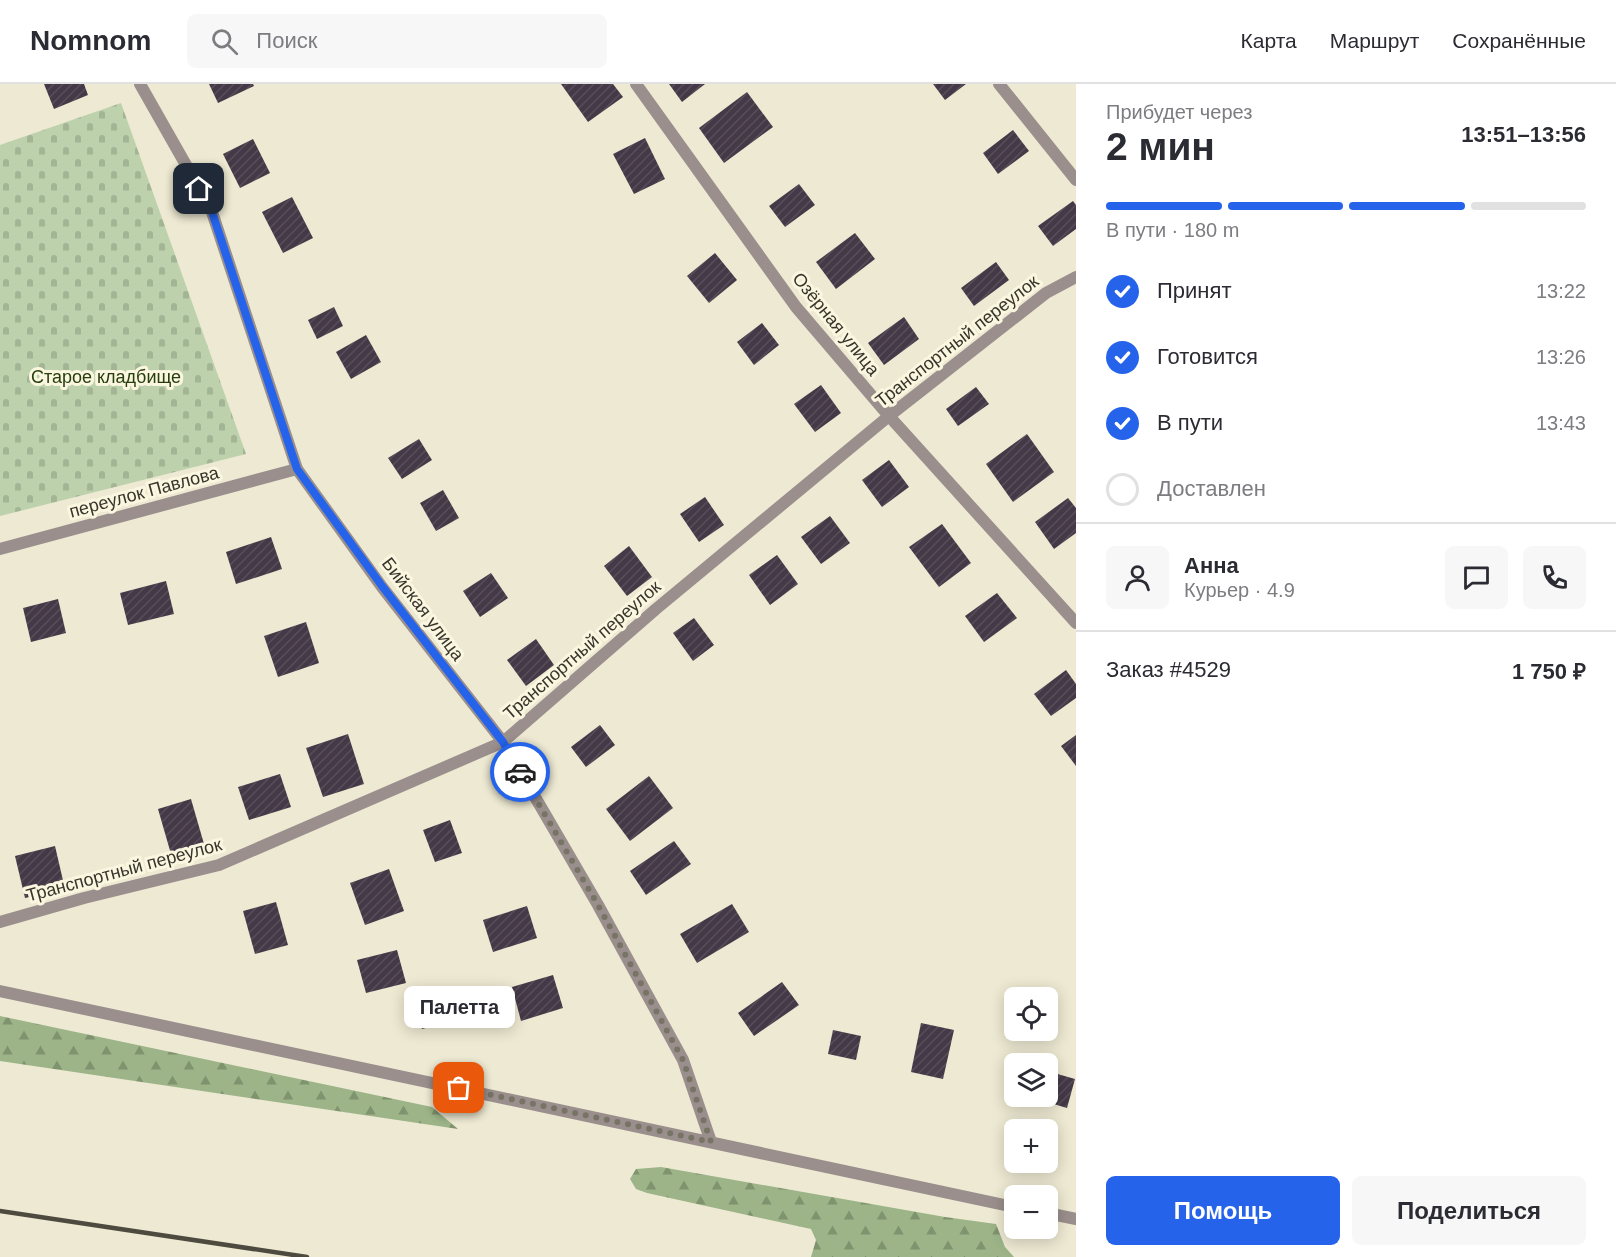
<!DOCTYPE html>
<html lang="ru">
<head>
<meta charset="utf-8">
<style>
  body { margin:0; font-family:Helvetica,sans-serif; background:#f7f7f7; color:#2b2b33; height:100vh; display:flex; flex-direction:column; font-size:22px; white-space:nowrap }
  * { box-sizing:border-box; margin:0 }
  p { font-size:20px; color:#7c7c81 }
  .icon { flex:none; width:33px; height:33px; fill:none; stroke:currentColor; stroke-width:2; stroke-linecap:round; stroke-linejoin:round }
  .map { position:relative; flex:1; overflow:hidden }
  .panel { display:flex; flex-direction:column; background:#fff; width:540px }
  .panel>* { flex:none }
  .controls { position:absolute; left:1004px; top:903px; display:grid; gap:12px }
  .controls a { display:grid; place-items:center; width:54px; height:54px; border-radius:9px; background:#fff; box-shadow:0 3px 15px #0003; font-size:30px }
  .pin { position:absolute; display:grid; place-items:center; width:51px; height:51px; color:#fff; margin:-26px; border-radius:12px; box-shadow:0 3px 9px #0006 }
  .courier { position:absolute; display:grid; place-items:center; width:60px; height:60px; margin:-30px; border:4px solid #2563eb; border-radius:50%; background:#fff; color:#222; box-shadow:0 2px 8px #0007 }
  .bubble { position:absolute; height:42px; border-radius:9px; background:#fff; box-shadow:0 3px 15px #0003; font-size:20px; font-weight:700; line-height:42px; text-align:center }
  .head em { font-style:normal; font-weight:700 }
  .head div { display:flex; flex-direction:column-reverse }
  .head { display:flex; align-items:center; justify-content:space-between; height:102px; padding:0 30px }
  h1 { font-size:39px; font-weight:700; line-height:45px }
  .bar { display:grid; grid-template-columns:repeat(4,1fr); gap:9px 6px; align-content:center; height:72px; padding:0 30px }
  .bar i { height:8px; border-radius:4px; background:#e1e1e2 }
  .bar .on { background:#2563eb }
  .bar p { grid-column:span 4 }
  .line { display:flex; align-items:center; gap:15px; padding:0 30px; border-top:2px solid #e1e1e2 }
  .line div { flex:1 }
  .round { display:grid; place-items:center; flex:none; width:63px; height:63px; border-radius:9px; background:#f7f7f7 }
  ol { padding:0 30px; list-style:none }
  li { display:flex; align-items:center; gap:18px; height:66px }
  li p { margin-inline-start:auto }
  li .icon { padding:6px; border-radius:50%; background:#2563eb; color:#fff; stroke-width:4 }
  li:last-child { color:#7c7c81 }
  li i { width:33px; height:33px; border:3px solid #e1e1e2; border-radius:50% }
  .action { display:flex; gap:12px; margin-top:auto; padding:12px 30px }
  .action a { flex:1; height:69px; border-radius:9px; background:#2563eb; color:#fff; font-size:24px; font-weight:700; line-height:69px; text-align:center }
  .action a+a { background:#f7f7f7; color:#2b2b33 }
  header { display:flex; align-items:center; gap:36px; box-sizing:border-box; height:84px; padding:0 30px; background:#fff; border-bottom:2px solid #e1e1e2 }
  header strong { font-size:28px }
  nav { display:flex; gap:33px; margin-inline-start:auto; font-size:21px }
  .search { width:420px; height:54px; background:#f7f7f7; display:flex; align-items:center; gap:15px; box-sizing:border-box; padding:0 21px; border-radius:9px; color:#7c7c81; font-size:22px }
  main { display:flex; flex:1; min-height:0 }
  .map>svg:first-child { display:block }
</style>
</head>
<body>
<header>
<strong>Nomnom</strong>
<div class="search"><svg class="icon" aria-label="search" viewBox="0 0 24 24"><circle cx="10" cy="10" r="6"/><path d="M15 15l6 6"/></svg>Поиск</div>
<nav><a>Карта</a><a>Маршрут</a><a>Сохранённые</a></nav>
</header>
<main>
<div class="map">
<svg width="1076" height="1173" viewBox="0 0 1076 1173">
  <defs>
    <pattern id="forest-firs" width="22" height="20" patternUnits="userSpaceOnUse" patternTransform="scale(1.5)"><rect width="22" height="20" fill="#9cb488"/><path d="M5 1l3.5 6h-7zM16 11l3.5 6h-7z" fill="#80936f"/></pattern>
    <pattern id="cemetery-stones" width="16" height="16" patternUnits="userSpaceOnUse" patternTransform="scale(1.5)"><rect width="16" height="16" fill="#bdd2ac"/><path d="M2 7V4a2 2 0 0 1 4 0v3zM10 15v-3a2 2 0 0 1 4 0v3z" fill="#a3b594"/></pattern>
    <pattern id="building-hatch" width="6" height="6" patternUnits="userSpaceOnUse" patternTransform="scale(1.5)"><rect width="6" height="6" fill="#453948"/><path d="M-1 1l2-2M0 6l6-6M5 7l2-2" fill="none" stroke="#584e5a"/></pattern>
  </defs>
  <rect width="100%" height="100%" fill="#ede9d2"/>
  <!-- forest -->
  <g fill="url(#forest-firs)">
    <polygon points="0,932 432,1023 458,1045 0,977"/>
    <polygon points="661,1083 945,1133 996,1140 1005,1163 1014,1173 811,1173 816,1156 811,1145 647,1109 636,1105 630,1095 636,1085"/>
  </g>
  <!-- cemetery -->
  <polygon fill="url(#cemetery-stones)" points="121,19 246,370 0,432 0,61"/>
  <!-- building -->
  <g fill="url(#building-hatch)">
    <polygon points="44,0 84,0 88,11 54,25"/>
    <polygon points="209,0 253,0 254,2 218,19"/>
    <polygon points="561,0 613,0 623,13 588,38"/>
    <polygon points="669,0 705,0 682,18"/>
    <polygon points="933,0 966,0 945,16"/>
    <polygon points="747,8 773,43 724,79 699,44"/>
    <polygon points="1013,46 1029,67 998,90 983,69"/>
    <polygon points="645,54 665,95 634,110 613,70"/>
    <polygon points="253,55 270,89 240,104 223,70"/>
    <polygon points="799,100 815,121 785,143 769,122"/>
    <polygon points="292,113 313,154 283,169 262,128"/>
    <polygon points="1073,117 1076,121 1076,145 1053,162 1038,142"/>
    <polygon points="855,149 875,175 836,205 816,178"/>
    <polygon points="715,169 737,196 709,219 687,192"/>
    <polygon points="996,178 1009,196 974,222 961,204"/>
    <polygon points="334,223 343,242 317,255 308,236"/>
    <polygon points="904,233 919,255 884,281 868,259"/>
    <polygon points="762,239 779,261 754,281 737,258"/>
    <polygon points="366,251 381,278 351,295 336,268"/>
    <polygon points="821,301 841,329 815,348 794,320"/>
    <polygon points="976,303 989,320 958,342 946,325"/>
    <polygon points="1027,350 1054,388 1013,418 986,380"/>
    <polygon points="419,355 432,376 402,395 388,374"/>
    <polygon points="889,376 909,403 882,423 862,396"/>
    <polygon points="443,406 459,434 436,447 420,419"/>
    <polygon points="705,413 724,441 699,458 680,430"/>
    <polygon points="1068,414 1076,424 1076,449 1054,465 1035,438"/>
    <polygon points="830,432 850,459 821,480 801,453"/>
    <polygon points="942,440 971,479 939,503 909,463"/>
    <polygon points="271,453 282,485 236,500 226,468"/>
    <polygon points="629,462 652,493 627,512 604,482"/>
    <polygon points="777,471 798,500 770,521 749,491"/>
    <polygon points="491,489 508,514 480,533 463,507"/>
    <polygon points="166,497 174,530 128,541 120,509"/>
    <polygon points="997,509 1017,534 984,558 965,532"/>
    <polygon points="58,515 66,549 31,558 23,524"/>
    <polygon points="694,534 714,561 693,577 673,549"/>
    <polygon points="306,538 319,579 278,593 264,552"/>
    <polygon points="536,555 554,581 526,602 507,576"/>
    <polygon points="1066,586 1076,600 1076,614 1051,632 1034,610"/>
    <polygon points="600,641 615,661 586,683 571,663"/>
    <polygon points="348,650 364,700 323,713 306,664"/>
    <polygon points="1076,651 1076,682 1061,662"/>
    <polygon points="280,690 291,723 249,736 238,703"/>
    <polygon points="649,692 673,724 630,757 606,725"/>
    <polygon points="191,715 204,760 171,770 158,725"/>
    <polygon points="450,736 462,769 435,778 423,746"/>
    <polygon points="674,757 691,780 646,811 630,787"/>
    <polygon points="55,762 65,805 25,814 15,772"/>
    <polygon points="389,785 404,827 365,841 350,799"/>
    <polygon points="276,818 288,861 255,870 243,827"/>
    <polygon points="732,820 749,848 697,879 680,850"/>
    <polygon points="527,822 537,854 493,868 483,836"/>
    <polygon points="397,866 406,899 366,909 357,876"/>
    <polygon points="553,891 563,924 521,937 512,903"/>
    <polygon points="782,898 799,921 754,952 738,929"/>
    <polygon points="447,908 455,936 422,945 414,917"/>
    <polygon points="921,939 954,946 943,995 911,988"/>
    <polygon points="833,946 861,952 856,976 828,970"/>
    <polygon points="1047,987 1075,995 1067,1024 1030,1013 1047,1012"/>
  </g>
  <g fill="none" stroke-linecap="round" stroke-linejoin="round">
    <!-- minor -->
    <g stroke="#9a8f8d" stroke-width="12">
      <polyline points="140,0 211,125 297,385 382,503 503,658 598,821 683,976 711,1058"/>
      <polyline points="636,0 796,223 889,332 1076,539"/>
      <polyline points="999,0 1076,96"/>
      <polyline points="0,465 297,385"/>
      <polyline points="0,838 84,814 219,781 503,658 656,525 889,332 1046,209 1076,193"/>
      <polyline points="0,907 1014,1123"/>
      <polyline points="1047,1129 1076,1135"/>
    </g>
    <!-- rail -->
    <polyline stroke="#4d4b40" stroke-width="4.5" points="0,1127 307,1173"/>
  </g>
  <g fill="none" stroke-linecap="round" stroke-linejoin="round">
    <!-- done -->
    <polyline stroke="#777466" stroke-width="6" stroke-dasharray="0 10.8" points="459,1004 711,1058 683,976 598,821 520,688"/>
    <!-- route -->
    <polyline stroke="#2563eb" stroke-width="8" points="199,105 211,125 297,385 382,502 503,658 520,688"/>
  </g>
  <g text-anchor="middle" stroke-width="6" stroke-linejoin="round" paint-order="stroke">
    <!-- street labels -->
    <g font-size="18" fill="#37352c" stroke="#faf6df">
      <text transform="translate(836 240) rotate(51)" y="6">Озёрная улица</text>
      <text transform="translate(957 257) rotate(-38)" y="6">Транспортный переулок</text>
      <text transform="translate(144 408) rotate(-15)" y="6">переулок Павлова</text>
      <text transform="translate(423 525) rotate(53)" y="6">Бийская улица</text>
      <text transform="translate(582 566) rotate(-41)" y="6">Транспортный переулок</text>
      <text transform="translate(124 786) rotate(-15)" y="6">Транспортный переулок</text>
    </g>
    <!-- park labels -->
    <g font-size="18" fill="#273f0f" stroke="#faf6df">
      <text x="106" y="299">Старое кладбище</text>
    </g>
  </g>
</svg>
<div class="controls">
<a><svg class="icon" aria-label="locate" viewBox="0 0 24 24"><circle cx="12" cy="12" r="6"/><path d="M12 2v4M12 18v4M2 12h4M18 12h4"/></svg></a>
<a><svg class="icon" aria-label="layers" viewBox="0 0 24 24"><path d="M12 4l9 5-9 5-9-5zM3 14l9 5 9-5"/></svg></a>
<a>+</a>
<a>−</a>
</div>
<div class="pin" style="left:459px;top:1004px;background:#ea580c"><svg class="icon" aria-label="bag" viewBox="0 0 24 24"><path d="M5 8h14l-1 12H6zM9 8a3 3 0 0 1 6 0"/></svg></div>
<div class="pin" style="left:199px;top:105px;background:#1f2937"><svg class="icon" aria-label="home" viewBox="0 0 24 24"><path d="M3 11l9-7 9 7M6 9v11h12V9"/></svg></div>
<div class="courier" style="left:520px;top:688px"><svg class="icon" aria-label="car" viewBox="0 0 24 24"><path d="M5 17H2v-5l4-1 3-4h7l3 4 3 1v5h-3M9 17h6M6 11h13"/><circle cx="7" cy="17" r="2"/><circle cx="17" cy="17" r="2"/></svg></div>
<div class="bubble" style="left:404px;top:902px;width:111px">Палетта</div>
</div>
<section class="panel">
<div class="head"><div><h1>2 мин</h1><p>Прибудет через</p></div><em>13:51–13:56</em></div>
<div class="bar"><i class="on"></i><i class="on"></i><i class="on"></i><i></i><p>В пути · 180 m</p></div>
<ol>
<li><svg class="icon" aria-label="check" viewBox="0 0 24 24"><path d="M5 12l5 5 9-10"/></svg>Принят<p>13:22</p></li>
<li><svg class="icon" aria-label="check" viewBox="0 0 24 24"><path d="M5 12l5 5 9-10"/></svg>Готовится<p>13:26</p></li>
<li><svg class="icon" aria-label="check" viewBox="0 0 24 24"><path d="M5 12l5 5 9-10"/></svg>В пути<p>13:43</p></li>
<li><i></i>Доставлен</li>
</ol>
<div class="line" style="height:108px"><a class="round"><svg class="icon" aria-label="person" viewBox="0 0 24 24"><circle cx="12" cy="8" r="4"/><path d="M4 21q1-7 8-7t8 7"/></svg></a><div><b>Анна</b><p>Курьер · 4.9</p></div><a class="round"><svg class="icon" aria-label="chat" viewBox="0 0 24 24"><path d="M4 5h16v11H9l-5 4z"/></svg></a><a class="round"><svg class="icon" aria-label="phone" viewBox="0 0 24 24"><path d="M5 4h4l2 5-3 2q2 4 5 5l2-3 5 2v4C11 20 4 13 5 4z"/></svg></a></div>
<div class="line" style="height:78px"><div>Заказ #4529</div><b>1 750 ₽</b></div>
<div class="action"><a>Помощь</a><a>Поделиться</a></div>
</section>
</main>
</body>
</html>
